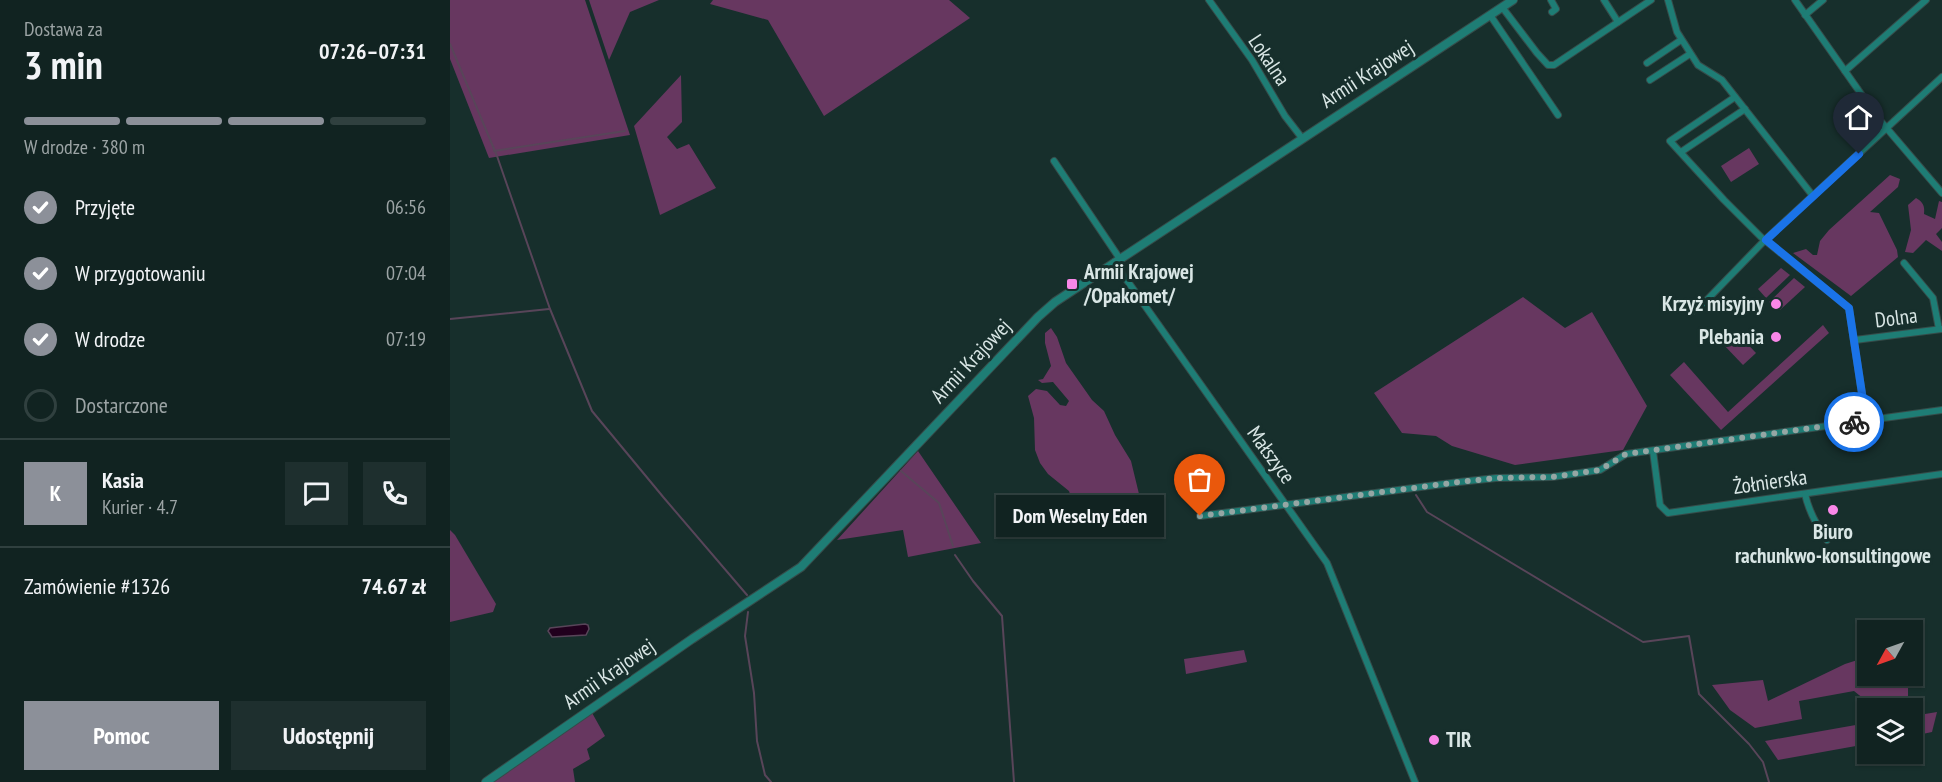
<!DOCTYPE html>
<html lang="pl">
<head>
<meta charset="utf-8">
<style>
  body { margin:0; font-family:"PT Sans Narrow",sans-serif; background:#1e2f2e; color:#f1f3f6; height:100vh; display:flex; flex-direction:column; font-size:22px; white-space:nowrap }
  * { box-sizing:border-box; margin:0 }
  p { font-size:20px; color:#9ca4a5 }
  .icon { flex:none; width:33px; height:33px; fill:none; stroke:currentColor; stroke-width:2; stroke-linecap:round; stroke-linejoin:round }
  .map { position:relative; flex:1; overflow:hidden }
  .details { display:flex; flex-direction:column; background:#112321; width:450px }
  .details>* { flex:none }
  .needle { width:39px; rotate:230deg }
  .controls { position:absolute; left:1407px; top:620px; display:grid; gap:12px }
  .controls a { display:grid; place-items:center; width:66px; height:66px; border-radius:0px; background:#112321; box-shadow:0 2px 4px #0004,0 0 0 2px #30403f; font-size:30px }
  .pin { position:absolute; display:grid; place-items:center; width:51px; height:51px; color:#fff; margin:-62px -26px; border-radius:50% 50% 50% 0; rotate:-45deg; box-shadow:0 0 6px #0007 }
  .pin .icon { rotate:45deg }
  .courier { position:absolute; display:grid; place-items:center; width:60px; height:60px; margin:-30px; border:4px solid #1a73e8; border-radius:50%; background:#fff; color:#222; box-shadow:0 2px 8px #0007 }
  .bubble { position:absolute; height:42px; border-radius:0px; background:#112321; box-shadow:0 2px 4px #0004,0 0 0 2px #30403f; font-size:20px; font-weight:700; line-height:42px; text-align:center }
  .headline em { font-style:normal; font-weight:700 }
  .headline div { display:flex; flex-direction:column-reverse }
  .headline { display:flex; align-items:center; justify-content:space-between; height:102px; padding:0 24px }
  h1 { font-size:39px; font-weight:700; line-height:45px }
  .bar { display:grid; grid-template-columns:repeat(4,1fr); gap:9px 6px; align-content:center; height:72px; padding:0 24px }
  .bar i { height:8px; border-radius:4px; background:#30403f }
  .bar .current { background:#8c9099 }
  .bar p { grid-column:span 4 }
  .line { display:flex; align-items:center; gap:15px; padding:0 24px; border-top:2px solid #30403f }
  .line div { flex:1 }
  .round { display:grid; place-items:center; flex:none; width:63px; height:63px; border-radius:0px; background:#1e2f2e }
  ol { padding:0 24px; list-style:none }
  li { display:flex; align-items:center; gap:18px; height:66px }
  li p { margin-inline-start:auto }
  li .icon { padding:6px; border-radius:50%; background:#8c9099; color:#fff; stroke-width:4 }
  li:last-child { color:#9ca4a5 }
  li i { width:33px; height:33px; border:3px solid #30403f; border-radius:50% }
  .primary-button { display:flex; gap:12px; margin-top:auto; padding:12px 24px }
  .primary-button a { flex:1; height:69px; border-radius:0px; background:#8c9099; color:#fff; font-size:24px; font-weight:700; line-height:69px; text-align:center }
  .primary-button a+a { background:#1e2f2e; color:#f1f3f6 }
  main { display:flex; flex:1; min-height:0 }
  .map>svg:first-child { display:block }
</style>
</head>
<body>
<main>
<section class="details">
<div class="headline"><div><h1>3 min</h1><p>Dostawa za</p></div><em>07:26–07:31</em></div>
<div class="bar"><i class="current"></i><i class="current"></i><i class="current"></i><i></i><p>W drodze · 380 m</p></div>
<ol>
<li><svg class="icon" aria-label="check" viewBox="0 0 24 24"><path d="M5 12l5 5 9-10"/></svg>Przyjęte<p>06:56</p></li>
<li><svg class="icon" aria-label="check" viewBox="0 0 24 24"><path d="M5 12l5 5 9-10"/></svg>W przygotowaniu<p>07:04</p></li>
<li><svg class="icon" aria-label="check" viewBox="0 0 24 24"><path d="M5 12l5 5 9-10"/></svg>W drodze<p>07:19</p></li>
<li><i></i>Dostarczone</li>
</ol>
<div class="line" style="height:108px"><b class="round" style="background:#8c9099;color:#fff">K</b><div><b>Kasia</b><p>Kurier · 4.7</p></div><a class="round"><svg class="icon" aria-label="chat" viewBox="0 0 24 24"><path d="M4 5h16v11H9l-5 4z"/></svg></a><a class="round"><svg class="icon" aria-label="phone" viewBox="0 0 24 24"><path d="M5 4h4l2 5-3 2q2 4 5 5l2-3 5 2v4C11 20 4 13 5 4z"/></svg></a></div>
<div class="line" style="height:78px"><div>Zamówienie #1326</div><b>74.67 zł</b></div>
<div class="primary-button"><a>Pomoc</a><a>Udostępnij</a></div>
</section>
<div class="map">
<svg width="1492" height="782" viewBox="0 0 1492 782">
  <rect width="100%" height="100%" fill="#172f2c"/>
  <!-- green -->
  <g fill="#673760">
    <polygon points="0,0 135,0 180,135 39,158 0,59"/>
    <polygon points="139,0 209,0 180,12 159,60"/>
    <polygon points="263,0 499,0 520,18 374,116 318,20 260,4"/>
    <polygon points="231,75 232,122 217,137 227,149 239,144 266,188 210,215 184,126"/>
    <polygon points="1299,148 1309,164 1281,182 1271,166"/>
    <polygon points="1440,175 1450,179 1448,187 1420,212 1429,213 1447,250 1448,257 1401,296 1343,253 1356,249 1363,255 1367,255 1370,241 1379,230"/>
    <path d="M1466 198C1473 202 1475 206 1474 214L1485 219 1489 201 1492 202V228L1486 234 1492 242V251L1476 240 1463 253 1455 252 1461 230 1458 205Z"/>
    <polygon points="1331,268 1340,275 1316,298 1308,289"/>
    <polygon points="1344,278 1355,287 1330,310 1327,310 1319,302"/>
    <polygon points="1073,297 1115,328 1142,312 1197,406 1173,450 1065,465 1002,446 986,436 952,433 924,393"/>
    <polygon points="1373,325 1379,333 1271,430 1220,375 1234,362 1278,412"/>
    <path d="M601 328 607 337 616 363 642 400 654 411 665 435 681 461 689 494 688 499C681 501 673 500 668 504 654 514 653 525 634 523L626 514 619 491 598 474 590 463 585 450 584 418 578 396 586 389 597 391 610 405 616 406 619 401 603 382 592 383 588 380 593 379 601 366 595 343V333Z"/>
    <polygon points="1285,331 1306,353 1293,365 1272,343"/>
    <polygon points="468,451 531,543 458,557 453,530 387,540"/>
    <polygon points="0,530 5,535 46,604 43,612 0,622"/>
    <polygon points="794,650 797,662 736,674 734,659"/>
    <polygon points="1417,657 1418,675 1458,675 1458,696 1419,703 1404,691 1349,701 1352,719 1305,728 1280,710 1262,685 1313,680 1318,701 1395,664"/>
    <polygon points="141,711 155,736 137,749 140,759 123,769 125,782 44,782"/>
    <polygon points="1487,712 1482,732 1463,736 1463,716"/>
    <polygon points="1417,723 1417,744 1328,760 1315,741"/>
  </g>
  <!-- water -->
  <polygon fill="#21001d" stroke="#584559" stroke-width="1.5" points="135,624 138,625 139,629 136,635 102,637 98,631 100,628"/>
  <g fill="none" stroke-linecap="round" stroke-linejoin="round">
    <!-- stream -->
    <g stroke="#584559" stroke-width="2">
      <polyline points="0,44 47,156 100,309 142,411 214,498 297,595"/>
      <polyline points="44,151 175,131"/>
      <polyline points="0,319 99,309"/>
      <polyline points="451,471 489,503 503,546"/>
      <polyline points="966,495 977,512 1193,642 1239,636 1249,694 1299,744 1313,762 1319,782"/>
      <polyline points="505,555 523,581 552,616 564,782"/>
      <polyline points="298,612 295,636 304,693 307,741 315,775 321,782"/>
    </g>
    <defs>
      <g id="minor">
        <polyline points="759,0 802,60 835,116 852,138"/>
        <polyline points="1101,0 1106,9 1102,12"/>
        <polyline points="1154,0 1168,22"/>
        <polyline points="1218,0 1227,32 1248,65 1272,80 1363,196"/>
        <polyline points="1345,0 1428,118 1492,193"/>
        <polyline points="1052,7 1087,53 1098,65 1104,65 1201,0"/>
        <polyline points="1040,15 1108,115"/>
        <polyline points="1355,15 1373,0"/>
        <polyline points="1197,63 1231,40"/>
        <polyline points="1395,71 1476,0"/>
        <polyline points="1200,80 1240,54"/>
        <polyline points="1285,97 1220,141 1274,200 1311,237 1399,308 1416,420"/>
        <polyline points="1231,152 1295,109"/>
        <polyline points="604,161 670,259"/>
        <polyline points="664,262 877,563 965,782"/>
        <polyline points="1454,263 1483,298 1489,329"/>
        <polyline points="1241,312 1252,305 1315,240 1492,77"/>
        <polyline points="1405,340 1492,329"/>
        <polyline points="1203,451 1210,505 1218,513 1492,474"/>
        <path d="M1355 494C1359 512 1366 525 1377 540"/>
        <polyline points="750,516 1009,482 1046,478 1102,477 1150,470 1176,454 1492,410"/>
      </g>
      <polyline id="tertiary" points="36,782 242,639 351,567 588,317 605,302 1063,0"/>
    </defs>
    <!-- minor casing -->
    <use href="#minor" stroke="#364c4a" stroke-width="8"/>
    <!-- tertiary casing -->
    <use href="#tertiary" stroke="#364c4a" stroke-width="10"/>
    <!-- minor -->
    <use href="#minor" stroke="#1e7d75" stroke-width="6"/>
    <!-- tertiary -->
    <use href="#tertiary" stroke="#1e7d75" stroke-width="8"/>
  </g>
  <g fill="none" stroke-linecap="round" stroke-linejoin="round">
    <!-- done -->
    <polyline stroke="#95a6a4" stroke-width="6" stroke-dasharray="0 10.8" points="750,516 1009,482 1046,478 1102,477 1150,470 1176,454 1404,422"/>
    <!-- route -->
    <polyline stroke="#1a73e8" stroke-width="8" points="1404,422 1416,420 1399,308 1316,240 1409,154"/>
  </g>
  <!-- markers -->
  <g fill="#f987e8" stroke="#172f2c" stroke-width="2">
    <rect x="616" y="278" width="12" height="12" rx="3"/>
    <circle cx="1326" cy="304" r="6"/>
    <circle cx="1326" cy="337" r="6"/>
    <circle cx="1383" cy="510" r="6"/>
    <circle cx="984" cy="740" r="6"/>
  </g>
  <g text-anchor="middle" stroke-width="6" stroke-linejoin="round" paint-order="stroke">
    <!-- street labels -->
    <g font-size="21" fill="#d9e6e5" stroke="#172f2c">
      <text transform="translate(819 60) rotate(56)" y="7">Lokalna</text>
      <text transform="translate(917 74) rotate(-33)" y="7">Armii Krajowej</text>
      <text transform="translate(1446 318) rotate(-7)" y="7">Dolna</text>
      <text transform="translate(521 361) rotate(-47)" y="7">Armii Krajowej</text>
      <text transform="translate(821 455) rotate(54)" y="7">Małszyce</text>
      <text transform="translate(1320 482) rotate(-8)" y="7">Żołnierska</text>
      <text transform="translate(159 674) rotate(-35)" y="7">Armii Krajowej</text>
    </g>
    <!-- poi labels -->
    <g font-size="21" font-weight="bold" fill="#d9e6e5" stroke="#172f2c" text-anchor="start">
      <text x="634" y="279">Armii Krajowej<tspan x="634" dy="24">/Opakomet/</tspan></text>
      <text x="1314" y="311" text-anchor="end">Krzyż misyjny</text>
      <text x="1314" y="344" text-anchor="end">Plebania</text>
      <text x="1383" y="539" text-anchor="middle">Biuro<tspan x="1383" dy="24">rachunkwo-konsultingowe</tspan></text>
      <text x="996" y="747">TIR</text>
    </g>
  </g>
</svg>
<div class="controls">
<a><svg class="needle" viewBox="-14 -14 28 28"><path d="M0-13l5 13h-10z" fill="#e53935"/><path d="M0 13l5-13h-10z" fill="#9ca4a5"/></svg></a>
<a><svg class="icon" aria-label="layers" viewBox="0 0 24 24"><path d="M12 4l9 5-9 5-9-5zM3 14l9 5 9-5"/></svg></a>
</div>
<div class="pin" style="left:750px;top:516px;background:#ea580c"><svg class="icon" aria-label="bag" viewBox="0 0 24 24"><path d="M5 8h14l-1 12H6zM9 8a3 3 0 0 1 6 0"/></svg></div>
<div class="pin" style="left:1409px;top:154px;background:#1f2937"><svg class="icon" aria-label="home" viewBox="0 0 24 24"><path d="M3 11l9-7 9 7M6 9v11h12V9"/></svg></div>
<div class="courier" style="left:1404px;top:422px"><svg class="icon" aria-label="bike" viewBox="0 0 24 24"><circle cx="6" cy="16" r="4"/><circle cx="18" cy="16" r="4"/><path d="M6 16l4-8h5l3 8M10 8l3 8H6M13 5h3"/></svg></div>
<div class="bubble" style="left:546px;top:495px;width:168px">Dom Weselny Eden</div>
</div>
</main>
</body>
</html>
